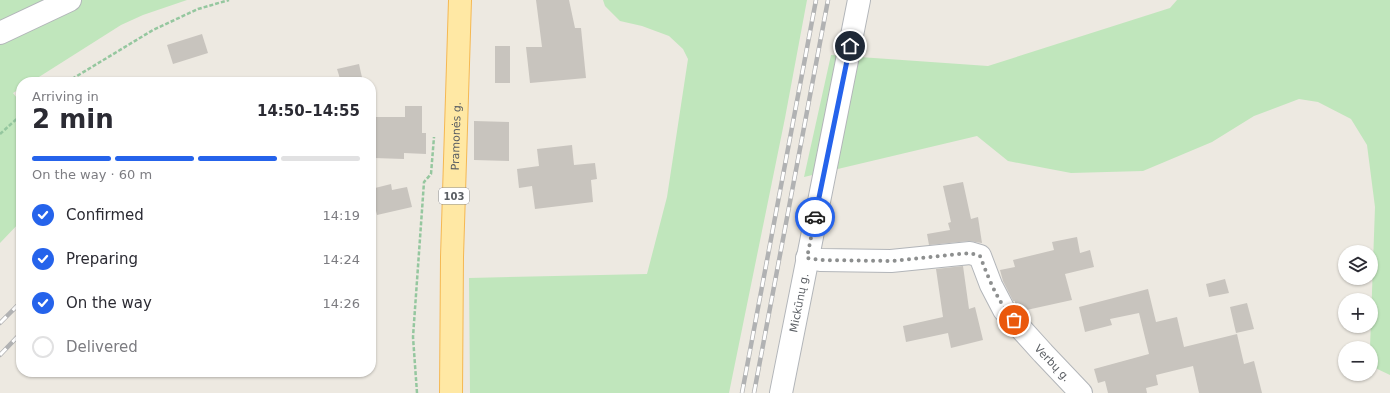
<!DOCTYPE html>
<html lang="en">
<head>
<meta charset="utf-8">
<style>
  body { margin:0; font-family:"DejaVu Sans",sans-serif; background:#f7f7f7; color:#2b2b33; height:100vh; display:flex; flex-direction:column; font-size:15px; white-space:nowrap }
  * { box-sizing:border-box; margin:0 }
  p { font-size:13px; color:#7c7c81 }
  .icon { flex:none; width:22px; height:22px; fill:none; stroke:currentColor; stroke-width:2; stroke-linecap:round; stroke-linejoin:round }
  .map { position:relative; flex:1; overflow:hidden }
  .panel { position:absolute; left:16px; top:77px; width:360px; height:300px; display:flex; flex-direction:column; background:#fff; border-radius:16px; box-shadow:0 1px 3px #0004 }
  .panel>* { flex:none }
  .buttons { position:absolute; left:1338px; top:245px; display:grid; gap:8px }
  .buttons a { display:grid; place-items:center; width:40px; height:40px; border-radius:50%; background:#fff; box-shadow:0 1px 3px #0004; font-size:20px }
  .pin { position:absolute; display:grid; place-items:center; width:34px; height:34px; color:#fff; margin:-17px; border:2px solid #fff; border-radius:50%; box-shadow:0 1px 4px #0007 }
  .courier { position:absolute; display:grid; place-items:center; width:40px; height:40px; margin:-20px; border:3px solid #2563eb; border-radius:50%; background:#fff; color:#222; box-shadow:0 1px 5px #0007 }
  .overview em { font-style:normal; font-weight:800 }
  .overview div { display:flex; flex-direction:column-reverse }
  .overview { display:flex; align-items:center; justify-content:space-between; height:68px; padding:0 16px }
  h1 { font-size:26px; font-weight:800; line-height:30px }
  .bar { display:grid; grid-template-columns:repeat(4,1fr); gap:6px 4px; align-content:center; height:48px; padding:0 16px }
  .bar i { height:5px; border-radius:3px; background:#e1e1e2 }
  .bar .selected { background:#2563eb }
  .bar p { grid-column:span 4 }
  ol { padding:0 16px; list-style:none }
  li { display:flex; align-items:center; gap:12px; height:44px }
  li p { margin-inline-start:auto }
  li .icon { padding:4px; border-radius:50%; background:#2563eb; color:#fff; stroke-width:4 }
  li:last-child { color:#7c7c81 }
  li i { width:22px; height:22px; border:2px solid #e1e1e2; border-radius:50% }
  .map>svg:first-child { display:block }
</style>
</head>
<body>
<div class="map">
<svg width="1390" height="393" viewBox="0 0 1390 393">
  <rect width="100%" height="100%" fill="#ede9e1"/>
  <!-- green -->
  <g fill="#c0e6bc">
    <polygon points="0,0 187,0 143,15 121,25 31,82 21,82 21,88 13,93 21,103 21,221 0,243"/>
    <polygon points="603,0 807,0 785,118 729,393 470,393 469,278 647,274 667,197 688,59 683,49 669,36 642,26 620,21 605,6"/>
    <polygon points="1177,0 1390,0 1390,375 1371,366 1371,348 1370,348 1375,207 1367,145 1351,119 1318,102 1299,99 1254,116 1212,142 1143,171 1071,173 1008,161 977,136 804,177 831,55 988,66 1170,8"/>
  </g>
  <!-- building -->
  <g fill="#c8c4be">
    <polygon points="536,0 569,0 575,28 581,28 586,78 530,83 526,47 542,47"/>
    <polygon points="202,34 208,53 173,64 167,45"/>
    <rect x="495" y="46" width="15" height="37"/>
    <polygon points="359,64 363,82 341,82 337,69"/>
    <polygon points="405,106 422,106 422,133 426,133 426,154 404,153 404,159 374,158 374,136 371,136 371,117 405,117"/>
    <polygon points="474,121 509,122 509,161 474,160"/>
    <polygon points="572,145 574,165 595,163 597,179 591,180 593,202 535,209 532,186 519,188 517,169 539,166 537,149"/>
    <polygon points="963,182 971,219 978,217 982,243 969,241 929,245 927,234 950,230 948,223 951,222 943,186"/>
    <polygon points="391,184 392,190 407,187 412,207 377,215 371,189"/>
    <polygon points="1077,237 1080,253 1090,250 1094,267 1065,274 1072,300 1022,311 1015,304 1015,301 1013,301 1003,281 1000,270 1015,267 1013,260 1054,250 1052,242"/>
    <polygon points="963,266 969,309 975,307 983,340 951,348 948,333 906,342 903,326 943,317 936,269"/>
    <polygon points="1225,279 1229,293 1209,297 1206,284"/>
    <polygon points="1148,289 1156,322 1177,317 1184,347 1237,334 1244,364 1254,361 1262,393 1199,393 1193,366 1156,375 1158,385 1146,388 1147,393 1108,393 1105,381 1098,383 1094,369 1149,354 1139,313 1110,319 1112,325 1085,332 1079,307"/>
    <polygon points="1247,303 1254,329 1236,333 1230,307"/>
  </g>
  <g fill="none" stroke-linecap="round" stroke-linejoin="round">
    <defs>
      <g id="minor">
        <polyline points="0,33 70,0"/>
        <path id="s1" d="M807 258 820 260 891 261 970 253 980 256 991 285 1004 310 1043 353 1081 393"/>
        <path id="s2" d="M781 393 859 0"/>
      </g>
      <g id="major">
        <path id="s3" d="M451 393 452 257 460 0"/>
      </g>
    </defs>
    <!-- minor casing -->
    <use href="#minor" stroke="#b2b5b9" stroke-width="24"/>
    <!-- major casing -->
    <use href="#major" stroke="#f5b852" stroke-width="24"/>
    <!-- path -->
    <g stroke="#95c79f" stroke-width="2.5" stroke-dasharray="4 2" stroke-linecap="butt">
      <polyline points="67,82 153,30 198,9 229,0"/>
      <polyline points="0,134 21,115"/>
      <polyline points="417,393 413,337 424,182 431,174 434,137"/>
    </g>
    <!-- minor -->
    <use href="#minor" stroke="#fff" stroke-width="22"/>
    <!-- major -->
    <use href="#major" stroke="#ffe8a4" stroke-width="22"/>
    <defs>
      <g id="rail">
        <polyline points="0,323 21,302"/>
        <polyline points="0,355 21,333"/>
        <polyline points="742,393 816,0"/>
        <polyline points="754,393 828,0"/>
      </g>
    </defs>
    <!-- rail casing -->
    <use href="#rail" stroke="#b1b2b3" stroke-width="4.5"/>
    <!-- rail -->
    <use href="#rail" stroke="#fff" stroke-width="3" stroke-dasharray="9" stroke-linecap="butt"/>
  </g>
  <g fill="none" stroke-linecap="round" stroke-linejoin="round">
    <!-- done -->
    <path stroke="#8d8f8f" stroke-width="4" stroke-dasharray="0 7.2" d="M815 217 807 258 820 260 891 261 970 253 980 256C989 279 997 301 1014 320"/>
    <!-- route -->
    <polyline stroke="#2563eb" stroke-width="5" points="815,217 850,46"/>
  </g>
  <g text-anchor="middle" stroke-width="3.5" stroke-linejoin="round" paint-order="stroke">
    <!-- shield labels -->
    <rect fill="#fff" stroke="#8c8e92" stroke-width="1" x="439" y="188" width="30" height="16" rx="3"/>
    <g font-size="10" font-weight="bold" fill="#5a5e63">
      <text x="454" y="200">103</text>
    </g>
    <!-- street labels -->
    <g font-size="11" fill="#5a5e63" stroke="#fff">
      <text dy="4" stroke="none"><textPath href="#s3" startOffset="257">Pramonės g.</textPath></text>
      <text dy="4" stroke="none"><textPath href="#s2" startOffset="92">Mickūnų g.</textPath></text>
      <text dy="4" stroke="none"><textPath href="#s1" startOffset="305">Verbų g.</textPath></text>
    </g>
  </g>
</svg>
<div class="buttons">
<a><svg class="icon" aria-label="layers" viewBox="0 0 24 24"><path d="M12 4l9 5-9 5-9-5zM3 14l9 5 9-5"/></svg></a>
<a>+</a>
<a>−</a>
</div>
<div class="pin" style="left:1014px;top:320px;background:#ea580c"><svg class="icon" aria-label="bag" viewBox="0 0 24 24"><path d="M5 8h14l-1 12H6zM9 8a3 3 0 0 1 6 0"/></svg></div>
<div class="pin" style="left:850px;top:46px;background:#1f2937"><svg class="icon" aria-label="home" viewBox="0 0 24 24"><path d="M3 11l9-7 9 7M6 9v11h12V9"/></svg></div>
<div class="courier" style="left:815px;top:217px"><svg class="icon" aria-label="car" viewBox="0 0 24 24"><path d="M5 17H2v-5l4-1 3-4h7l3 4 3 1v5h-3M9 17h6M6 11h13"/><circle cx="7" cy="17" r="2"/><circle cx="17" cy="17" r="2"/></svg></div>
<section class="panel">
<div class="overview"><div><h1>2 min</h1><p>Arriving in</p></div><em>14:50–14:55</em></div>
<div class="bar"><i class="selected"></i><i class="selected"></i><i class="selected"></i><i></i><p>On the way · 60 m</p></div>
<ol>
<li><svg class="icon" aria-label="check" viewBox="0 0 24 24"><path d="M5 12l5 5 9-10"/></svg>Confirmed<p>14:19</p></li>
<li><svg class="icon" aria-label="check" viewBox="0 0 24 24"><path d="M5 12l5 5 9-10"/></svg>Preparing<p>14:24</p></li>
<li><svg class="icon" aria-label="check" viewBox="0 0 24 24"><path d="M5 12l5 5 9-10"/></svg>On the way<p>14:26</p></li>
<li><i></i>Delivered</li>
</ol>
</section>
</div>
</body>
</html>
